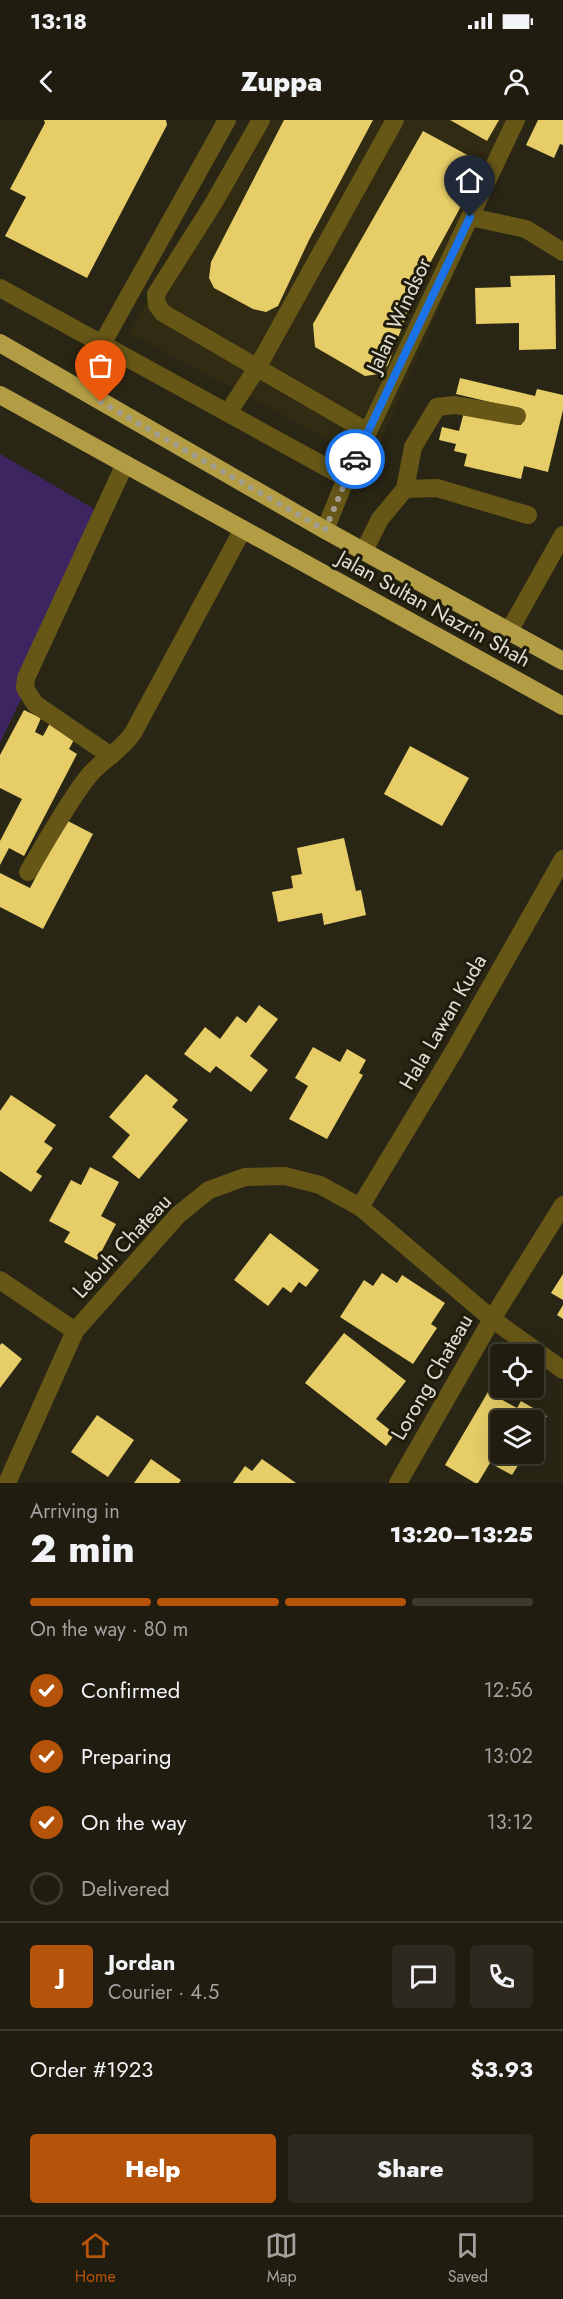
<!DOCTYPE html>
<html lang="en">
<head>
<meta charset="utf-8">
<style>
  body { margin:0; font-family:Jost,sans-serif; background:#2d291e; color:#f1f3f6; height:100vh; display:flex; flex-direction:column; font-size:22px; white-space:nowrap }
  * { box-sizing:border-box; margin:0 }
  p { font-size:20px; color:#a2a19f }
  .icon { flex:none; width:33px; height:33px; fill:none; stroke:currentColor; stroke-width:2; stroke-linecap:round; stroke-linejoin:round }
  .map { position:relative; height:1363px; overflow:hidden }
  .sheet { display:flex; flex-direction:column; background:#201c10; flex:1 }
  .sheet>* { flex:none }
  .tools { position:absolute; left:490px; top:1224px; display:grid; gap:12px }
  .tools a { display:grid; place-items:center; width:54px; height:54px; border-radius:6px; background:#201c10; box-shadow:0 6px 24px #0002,0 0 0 2px #3d3a30; font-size:30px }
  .pin { position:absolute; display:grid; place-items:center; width:51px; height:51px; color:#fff; margin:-62px -26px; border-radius:50% 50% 50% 0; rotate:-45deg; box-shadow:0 0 6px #0007 }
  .pin .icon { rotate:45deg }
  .courier { position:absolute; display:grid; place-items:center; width:60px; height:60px; margin:-30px; border:4px solid #1a73e8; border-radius:50%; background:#fff; color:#222; box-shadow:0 2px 8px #0007 }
  .overview em { font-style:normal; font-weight:800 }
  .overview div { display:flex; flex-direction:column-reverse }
  .overview { display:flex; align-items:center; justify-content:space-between; height:102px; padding:0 30px }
  h1 { font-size:39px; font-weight:800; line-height:45px }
  .bar { display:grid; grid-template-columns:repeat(4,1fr); gap:9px 6px; align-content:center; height:72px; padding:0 30px }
  .bar i { height:8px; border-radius:4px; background:#3d3a30 }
  .bar .on { background:#b45309 }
  .bar p { grid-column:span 4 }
  .line { display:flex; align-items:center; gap:15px; padding:0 30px; border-top:2px solid #3d3a30 }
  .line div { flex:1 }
  .round { display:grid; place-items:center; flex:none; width:63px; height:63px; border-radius:6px; background:#2d291e }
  ol { padding:0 30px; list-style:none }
  li { display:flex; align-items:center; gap:18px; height:66px }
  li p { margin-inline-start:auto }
  li .icon { padding:6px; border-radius:50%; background:#b45309; color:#fff; stroke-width:4 }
  li:last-child { color:#a2a19f }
  li i { width:33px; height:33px; border:3px solid #3d3a30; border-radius:50% }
  .action { display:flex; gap:12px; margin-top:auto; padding:12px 30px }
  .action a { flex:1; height:69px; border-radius:6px; background:#b45309; color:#fff; font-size:24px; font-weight:800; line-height:69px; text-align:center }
  .action a+a { background:#2d291e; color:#f1f3f6 }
  .status { display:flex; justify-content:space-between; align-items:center; height:42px; padding:0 30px; background:#201c10; direction:ltr }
  .status svg { height:16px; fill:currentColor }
  header { display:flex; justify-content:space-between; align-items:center; height:78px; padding:0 30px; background:#201c10; font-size:27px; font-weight:800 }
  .tabs { display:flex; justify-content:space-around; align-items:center; height:84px; border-top:2px solid #3d3a30; background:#201c10; font-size:16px; color:#a2a19f }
  .tabs a { display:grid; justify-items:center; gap:3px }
  .tabs .on { color:#b45309 }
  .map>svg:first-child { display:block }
</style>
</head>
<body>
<div class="status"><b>13:18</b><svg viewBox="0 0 49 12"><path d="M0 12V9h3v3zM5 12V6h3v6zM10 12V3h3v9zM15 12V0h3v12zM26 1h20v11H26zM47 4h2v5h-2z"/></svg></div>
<header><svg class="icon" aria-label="back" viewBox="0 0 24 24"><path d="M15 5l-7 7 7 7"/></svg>Zuppa<svg class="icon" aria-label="person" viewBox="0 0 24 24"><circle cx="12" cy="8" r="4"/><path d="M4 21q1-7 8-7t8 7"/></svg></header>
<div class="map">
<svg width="563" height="1363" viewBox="0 0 563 1363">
  <rect width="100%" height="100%" fill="#2a2615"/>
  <!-- built -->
  <polygon fill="#312b13" points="250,0 523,0 371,342 129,213"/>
  <!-- green -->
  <polygon fill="#3d2562" points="0,334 108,397 0,623"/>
  <!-- building -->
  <g fill="#e7cd67">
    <polygon points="44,0 166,0 167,5 87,158 5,116 26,77 10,69 45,3"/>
    <polygon points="284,0 373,0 309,120 278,186 266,192 253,189 214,168 209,158 211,142"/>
    <polygon points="450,0 499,0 487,21"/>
    <polygon points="538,0 563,0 563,25 560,24 554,38 526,25"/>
    <polygon points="423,11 484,44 416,169 388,245 379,254 365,256 315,227 313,204"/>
    <polygon points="555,155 556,229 519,230 519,203 476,204 475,168 511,167 510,156"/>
    <polygon points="460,258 535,276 537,269 563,275 563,290 548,352 524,346 521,359 464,346 467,334 454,331 456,324 439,320 442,307 459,311 464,292 521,305 524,290 456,274"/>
    <polygon points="24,590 41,598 35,612 43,616 50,603 76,616 69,629 77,634 24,736 9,728 0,745 0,721 22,679 0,668 0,635"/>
    <polygon points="410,626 469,658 442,706 384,674"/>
    <polygon points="66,700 93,714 43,809 0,787 0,753 30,768"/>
    <polygon points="344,718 356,771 361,770 366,795 324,805 322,793 278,802 272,772 293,768 291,756 302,754 297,728"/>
    <polygon points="259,885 278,899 250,936 268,950 251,972 216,946 210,953 184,934 205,907 220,919 237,896 246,903"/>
    <polygon points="313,927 340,942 347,929 366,940 359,953 363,955 327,1019 289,999 308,966 295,958"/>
    <polygon points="146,954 178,980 172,987 188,1000 139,1059 112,1037 130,1015 109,997"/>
    <polygon points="11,975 56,1005 44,1022 53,1028 36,1052 42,1056 31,1072 0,1051 0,991"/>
    <polygon points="90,1047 119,1062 101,1096 116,1104 97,1140 64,1122 70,1112 49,1101 71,1060 81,1065"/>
    <polygon points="270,1113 319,1150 306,1167 299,1162 291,1173 283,1167 268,1186 234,1160"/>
    <polygon points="382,1153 397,1163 402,1155 445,1183 431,1204 437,1208 413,1244 340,1197 364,1160 373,1166"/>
    <polygon points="563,1154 563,1180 551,1173"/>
    <polygon points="563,1185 563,1199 557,1195"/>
    <polygon points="344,1213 406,1261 376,1299 395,1314 386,1326 305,1263"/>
    <polygon points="2,1223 22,1239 0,1268 0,1225"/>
    <polygon points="488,1272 517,1288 521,1281 547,1296 534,1318 534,1300 501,1300 501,1334 525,1334 512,1355 490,1343 478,1363 475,1363 445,1345"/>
    <polygon points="97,1295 134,1320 108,1357 71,1332"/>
    <polygon points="151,1339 181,1360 179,1363 134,1363"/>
    <polygon points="262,1339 296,1363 233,1363 245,1346 252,1351"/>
  </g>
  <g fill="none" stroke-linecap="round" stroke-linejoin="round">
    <!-- minor -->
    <g stroke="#665717" stroke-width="18">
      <polyline points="261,0 213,84 156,174 157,185 163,193 368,312"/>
      <polyline points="470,97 526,109 563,132"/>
      <polyline points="0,168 346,358"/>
      <polyline points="102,224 227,0"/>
      <polyline points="228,293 257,248 395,0"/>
      <polyline points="405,369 413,327 437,287 455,285 517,296"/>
      <polyline points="325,410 346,358 516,0"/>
      <polyline points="364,431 380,399 405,369 437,368 528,395"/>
      <polyline points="509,511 563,415"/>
      <polyline points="111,636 35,584 25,568 26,558 125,344"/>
      <path d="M28 752C47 720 65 687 87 658 101 640 120 632 133 613L243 409"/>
      <polyline points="563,1085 492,1199 563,1250"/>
      <polyline points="360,1087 454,931 563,739"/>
      <polyline points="0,1160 75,1211"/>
      <polyline points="7,1363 75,1211 178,1095 209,1070 245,1057 285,1056 320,1065 360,1087 492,1199 398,1363"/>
    </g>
    <!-- highway -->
    <g stroke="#b29c44" stroke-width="18">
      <polyline points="0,223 325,410 563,541"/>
      <polyline points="0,275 563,586"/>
    </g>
  </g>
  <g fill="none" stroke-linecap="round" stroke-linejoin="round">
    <!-- done -->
    <polyline stroke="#a19e91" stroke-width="6" stroke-dasharray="0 10.8" points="101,282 325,410 355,339"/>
    <!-- route -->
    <polyline stroke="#1a73e8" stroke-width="8" points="355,339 470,97"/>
  </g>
  <g text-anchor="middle" stroke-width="6" stroke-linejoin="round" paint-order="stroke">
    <!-- street labels -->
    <g font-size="21" fill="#e1ded4" stroke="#201c0b">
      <text transform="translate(399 195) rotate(-65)" y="7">Jalan Windsor</text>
      <text transform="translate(434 489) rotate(29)" y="7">Jalan Sultan Nazrin Shah</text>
      <text transform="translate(443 902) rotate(-60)" y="7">Hala Lawan Kuda</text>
      <text transform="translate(122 1126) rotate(-47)" y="7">Lebuh Chateau</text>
      <text transform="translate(432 1257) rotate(-60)" y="7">Lorong Chateau</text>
    </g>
  </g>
</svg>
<div class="tools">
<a><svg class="icon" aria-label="locate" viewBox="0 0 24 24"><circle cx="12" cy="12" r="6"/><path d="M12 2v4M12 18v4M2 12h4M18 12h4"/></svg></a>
<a><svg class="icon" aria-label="layers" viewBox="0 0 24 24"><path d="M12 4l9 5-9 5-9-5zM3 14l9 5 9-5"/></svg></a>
</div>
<div class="pin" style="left:101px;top:282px;background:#ea580c"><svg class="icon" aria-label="bag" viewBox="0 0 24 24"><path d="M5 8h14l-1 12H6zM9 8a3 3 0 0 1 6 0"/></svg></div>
<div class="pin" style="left:470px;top:97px;background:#1f2937"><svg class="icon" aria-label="home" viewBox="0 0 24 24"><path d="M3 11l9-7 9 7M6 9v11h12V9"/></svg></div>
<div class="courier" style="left:355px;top:339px"><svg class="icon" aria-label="car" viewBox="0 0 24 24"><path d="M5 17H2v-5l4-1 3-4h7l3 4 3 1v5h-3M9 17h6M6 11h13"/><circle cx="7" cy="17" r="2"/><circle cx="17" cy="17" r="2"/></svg></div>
</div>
<section class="sheet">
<div class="overview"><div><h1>2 min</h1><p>Arriving in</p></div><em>13:20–13:25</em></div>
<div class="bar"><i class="on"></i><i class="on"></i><i class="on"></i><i></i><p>On the way · 80 m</p></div>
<ol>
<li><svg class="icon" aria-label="check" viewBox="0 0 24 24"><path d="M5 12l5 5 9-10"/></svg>Confirmed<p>12:56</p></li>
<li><svg class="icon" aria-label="check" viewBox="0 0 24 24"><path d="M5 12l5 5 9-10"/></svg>Preparing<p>13:02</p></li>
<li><svg class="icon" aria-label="check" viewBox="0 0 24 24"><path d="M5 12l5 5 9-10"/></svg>On the way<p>13:12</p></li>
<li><i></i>Delivered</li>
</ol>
<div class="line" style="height:108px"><b class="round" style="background:#b45309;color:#fff">J</b><div><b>Jordan</b><p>Courier · 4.5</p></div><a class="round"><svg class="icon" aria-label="chat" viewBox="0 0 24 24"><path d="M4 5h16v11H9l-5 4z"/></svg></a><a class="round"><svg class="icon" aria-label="phone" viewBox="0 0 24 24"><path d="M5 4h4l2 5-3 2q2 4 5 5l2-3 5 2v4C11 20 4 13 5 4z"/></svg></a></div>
<div class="line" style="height:78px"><div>Order #1923</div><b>$3.93</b></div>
<div class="action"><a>Help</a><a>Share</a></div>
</section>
<nav class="tabs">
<a class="on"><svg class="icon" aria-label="home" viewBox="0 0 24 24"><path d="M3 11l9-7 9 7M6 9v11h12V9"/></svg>Home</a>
<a><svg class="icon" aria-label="map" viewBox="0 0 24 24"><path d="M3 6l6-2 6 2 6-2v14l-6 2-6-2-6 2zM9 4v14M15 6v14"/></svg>Map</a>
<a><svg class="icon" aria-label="saved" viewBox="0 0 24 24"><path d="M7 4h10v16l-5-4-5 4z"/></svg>Saved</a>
</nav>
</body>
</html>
